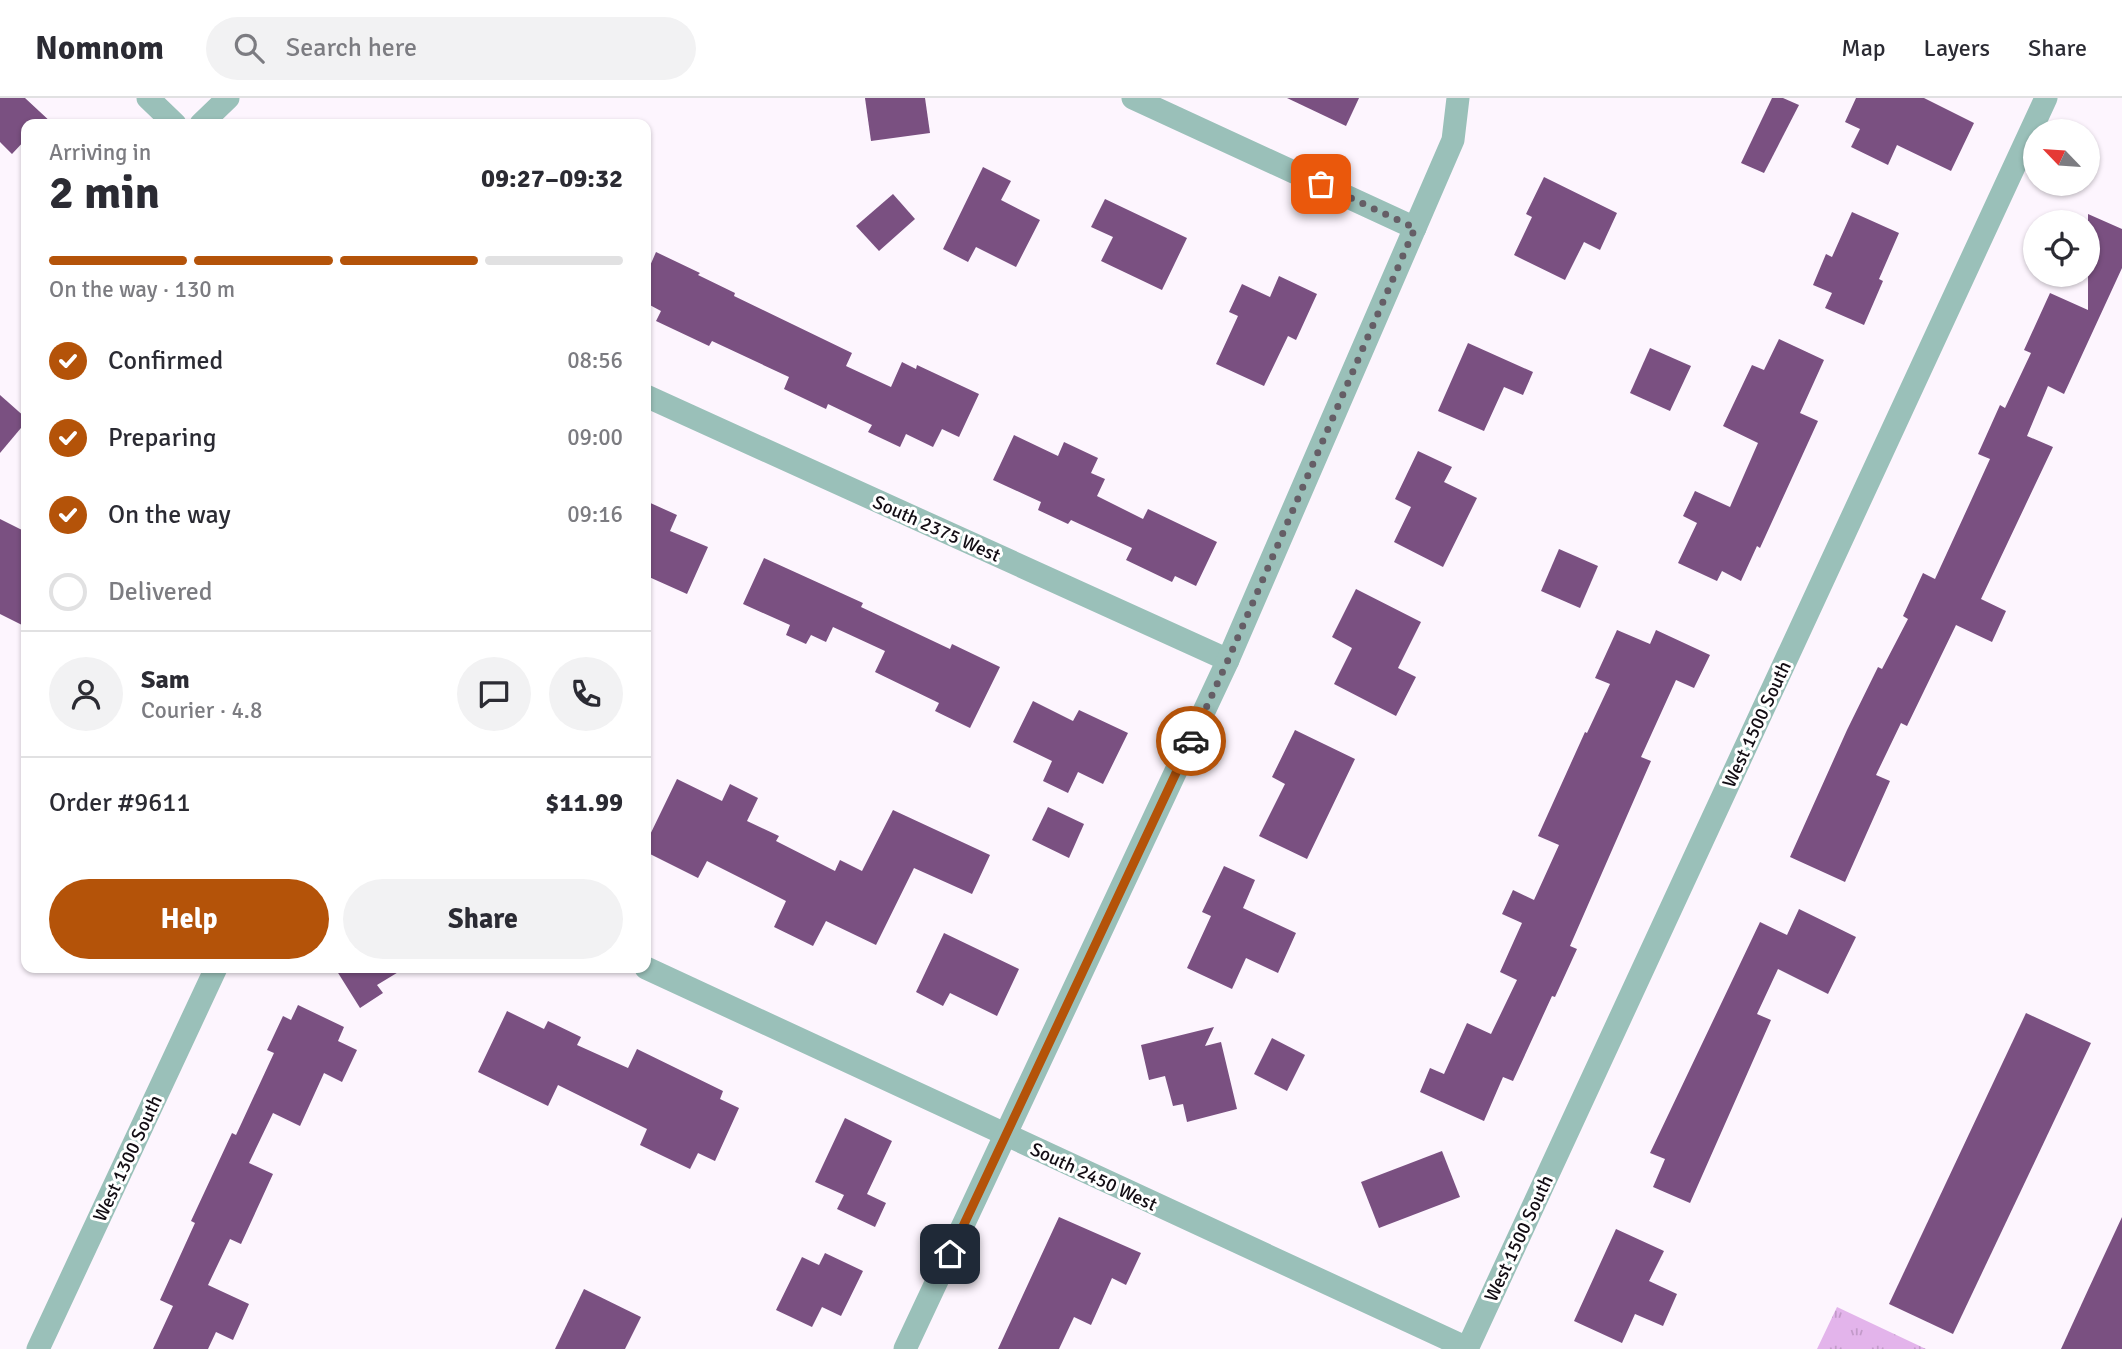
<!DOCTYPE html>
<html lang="en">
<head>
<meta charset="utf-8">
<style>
  body { margin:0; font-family:Signika,sans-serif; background:#f2f2f3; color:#2b2b33; height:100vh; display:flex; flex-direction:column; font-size:26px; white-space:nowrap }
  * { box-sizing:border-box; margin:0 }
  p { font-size:23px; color:#7c7c81 }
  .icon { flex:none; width:38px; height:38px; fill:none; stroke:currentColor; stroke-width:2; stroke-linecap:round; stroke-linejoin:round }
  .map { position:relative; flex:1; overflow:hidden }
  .drawer { position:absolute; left:21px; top:21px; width:630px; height:854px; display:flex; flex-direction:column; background:#fff; border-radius:14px; box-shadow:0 2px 5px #0004 }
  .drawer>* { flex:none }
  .needle { width:46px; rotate:295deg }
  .tools { position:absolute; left:2023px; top:21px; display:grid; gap:14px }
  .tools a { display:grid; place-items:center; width:77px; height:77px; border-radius:50%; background:#fff; box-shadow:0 2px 5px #0004; font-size:35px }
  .pin { position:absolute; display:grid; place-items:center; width:60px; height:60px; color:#fff; margin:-30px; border-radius:14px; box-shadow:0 4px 10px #0006 }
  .courier { position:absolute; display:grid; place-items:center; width:70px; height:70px; margin:-35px; border:5px solid #b45309; border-radius:50%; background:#fff; color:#222; box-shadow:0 2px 9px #0007 }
  .head em { font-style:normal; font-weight:700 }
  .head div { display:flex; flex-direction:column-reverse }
  .head { display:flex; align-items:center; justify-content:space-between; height:119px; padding:0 28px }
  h1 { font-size:46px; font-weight:700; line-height:52px }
  .bar { display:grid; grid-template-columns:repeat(4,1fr); gap:10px 7px; align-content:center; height:84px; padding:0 28px }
  .bar i { height:9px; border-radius:5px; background:#e1e1e2 }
  .bar .selected { background:#b45309 }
  .bar p { grid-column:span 4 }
  .line { display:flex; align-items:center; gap:18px; padding:0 28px; border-top:2px solid #e1e1e2 }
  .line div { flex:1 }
  .round { display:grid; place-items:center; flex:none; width:74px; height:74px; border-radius:37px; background:#f2f2f3 }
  ol { padding:0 28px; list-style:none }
  li { display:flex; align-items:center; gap:21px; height:77px }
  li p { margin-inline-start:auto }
  li .icon { padding:7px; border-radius:50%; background:#b45309; color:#fff; stroke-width:4 }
  li:last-child { color:#7c7c81 }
  li i { width:38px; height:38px; border:4px solid #e1e1e2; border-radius:50% }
  .primary-button { display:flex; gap:14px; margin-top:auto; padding:14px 28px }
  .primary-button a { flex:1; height:80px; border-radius:42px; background:#b45309; color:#fff; font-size:28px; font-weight:700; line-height:80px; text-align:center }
  .primary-button a+a { background:#f2f2f3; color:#2b2b33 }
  header { display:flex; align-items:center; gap:42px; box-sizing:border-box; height:98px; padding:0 35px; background:#fff; border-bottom:2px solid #e1e1e2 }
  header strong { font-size:33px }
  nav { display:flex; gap:38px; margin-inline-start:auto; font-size:24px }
  .search { width:490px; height:63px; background:#f2f2f3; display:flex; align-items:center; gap:18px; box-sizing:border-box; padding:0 24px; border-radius:38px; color:#7c7c81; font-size:26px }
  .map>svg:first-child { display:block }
</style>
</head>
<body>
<header>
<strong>Nomnom</strong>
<div class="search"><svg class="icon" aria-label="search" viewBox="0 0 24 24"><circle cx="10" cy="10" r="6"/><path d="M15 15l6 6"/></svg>Search here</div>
<nav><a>Map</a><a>Layers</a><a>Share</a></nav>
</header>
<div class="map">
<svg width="2122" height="1251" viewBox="0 0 2122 1251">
  <defs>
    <pattern id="park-tufts" width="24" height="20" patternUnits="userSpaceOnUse" patternTransform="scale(1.75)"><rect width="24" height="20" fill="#e3b4eb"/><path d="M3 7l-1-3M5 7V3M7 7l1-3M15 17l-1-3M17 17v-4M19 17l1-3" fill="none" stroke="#c29ac9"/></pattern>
  </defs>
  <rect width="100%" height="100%" fill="#fdf5fe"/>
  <!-- park -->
  <polygon fill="url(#park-tufts)" points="1837,1209 1926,1251 1927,1251 1817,1251"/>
  <!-- building -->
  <g fill="#7a5081">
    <polygon points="0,0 25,0 53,26 26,26 26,41 12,56 0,44"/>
    <polygon points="865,0 925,0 930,35 871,43"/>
    <polygon points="1287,0 1359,0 1346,28"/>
    <polygon points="1772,0 1783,0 1799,7 1764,75 1741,65"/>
    <polygon points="1856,0 1924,0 1974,25 1951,73 1897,47 1888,67 1851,49 1860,31 1845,24"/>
    <polygon points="983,69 1011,83 1001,102 1040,122 1016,169 976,149 968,164 943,151"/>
    <polygon points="1544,79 1617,115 1600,152 1584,144 1565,182 1514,157 1532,119 1526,116"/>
    <polygon points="893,96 915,121 879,153 856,128"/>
    <polygon points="1105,101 1187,140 1162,192 1101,163 1113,139 1091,129"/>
    <polygon points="1852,114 1899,135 1879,181 1883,183 1864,227 1825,210 1832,195 1813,187 1826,156 1832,159"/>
    <polygon points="2088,116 2122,131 2122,170 2064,296 2048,288 2027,338 2053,349 1981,501 2006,513 1992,544 1956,527 1907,628 1901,625 1876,677 1890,683 1845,784 1790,759 1847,632 1878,569 1882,571 1908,521 1903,518 1923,475 1935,481 1969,407 1990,361 1978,356 2000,307 2005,310 2031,255 2024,252 2050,195 2088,212"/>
    <polygon points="656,154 700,175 698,177 735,195 734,198 852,255 846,268 891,289 902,264 916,271 917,267 979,296 959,339 942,331 933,349 906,336 900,349 868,334 872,327 828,306 826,311 784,291 789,279 712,243 709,248 656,223 661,213 646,205 646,177"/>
    <polygon points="1279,178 1317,196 1296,242 1288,238 1264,288 1216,266 1238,218 1229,214 1242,186 1270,199"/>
    <polygon points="1779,241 1824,262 1800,315 1818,323 1760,450 1757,448 1741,483 1722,473 1717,483 1678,465 1697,425 1683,418 1695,393 1730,409 1758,345 1723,328 1752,267 1764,272"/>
    <polygon points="1468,245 1533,274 1523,297 1504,289 1484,333 1438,313"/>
    <polygon points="1650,250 1691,268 1670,313 1630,295"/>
    <polygon points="0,297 26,320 26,324 0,355"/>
    <polygon points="1014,337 1058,358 1064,344 1098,360 1091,375 1105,381 1097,398 1143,421 1148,411 1217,444 1196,488 1175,478 1172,484 1126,462 1132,450 1071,422 1068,426 1038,412 1041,404 993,382"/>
    <polygon points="1418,353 1452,369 1444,384 1477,400 1443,469 1394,444 1411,409 1395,401"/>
    <polygon points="646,403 677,417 670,433 708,449 687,496 649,479 646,488"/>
    <polygon points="0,421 26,434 26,529 0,516"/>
    <polygon points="1559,451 1598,468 1580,510 1541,493"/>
    <polygon points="764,460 863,505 861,509 950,551 952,546 1000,569 970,630 935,613 939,605 875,574 885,553 833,529 826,544 811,537 806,546 786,537 790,527 743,506"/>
    <polygon points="1356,491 1421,524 1398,570 1416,579 1396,618 1334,586 1352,550 1332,539"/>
    <polygon points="1617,532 1650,546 1656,532 1710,557 1694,590 1676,582 1641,659 1651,663 1570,848 1577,851 1555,899 1552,898 1513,983 1503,979 1484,1023 1420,994 1430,970 1444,976 1467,925 1491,936 1517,882 1500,874 1522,825 1502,816 1513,792 1534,802 1559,747 1538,738 1585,634 1587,635 1610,586 1595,580"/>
    <polygon points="1033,603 1073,623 1079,612 1128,635 1103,686 1078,674 1068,695 1043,683 1052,663 1013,644"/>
    <polygon points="1295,632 1355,661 1307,761 1259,738 1285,686 1272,679"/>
    <polygon points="677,681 722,703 730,686 758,700 747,723 779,738 776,743 835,773 840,762 862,773 893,712 990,757 972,796 914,770 876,847 826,823 813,848 774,829 786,803 707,763 698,780 646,754 646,745"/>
    <polygon points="1048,709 1084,726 1069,760 1032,742"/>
    <polygon points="1224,768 1255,782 1243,810 1296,835 1278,875 1246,860 1232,891 1187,870 1211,818 1202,814"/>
    <polygon points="1799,811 1856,839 1828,896 1778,871 1757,916 1771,922 1690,1105 1653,1089 1665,1061 1650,1055 1760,824 1787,837"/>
    <polygon points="944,835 1019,871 997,918 950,895 943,908 916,894"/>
    <polygon points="335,870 405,870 377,887 383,895 360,910"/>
    <polygon points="298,907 344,929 338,943 357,952 342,984 324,975 300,1028 273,1015 249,1065 273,1076 241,1146 230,1141 208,1187 249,1206 233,1242 216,1234 208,1251 153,1251 173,1208 160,1202 195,1125 191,1123 232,1035 236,1037 274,955 267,952 283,918 291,922"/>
    <polygon points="507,913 544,931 548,923 581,939 577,947 628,970 637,951 723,993 720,1001 739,1010 715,1063 698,1055 690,1071 640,1047 647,1031 558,987 548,1008 478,974"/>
    <polygon points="2026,915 2091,945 1953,1236 1889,1206"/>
    <polygon points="1214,929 1205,948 1221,944 1237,1011 1187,1024 1183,1006 1173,1008 1165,978 1149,982 1141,947"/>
    <polygon points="1272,940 1305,957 1287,993 1254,976"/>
    <polygon points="845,1020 892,1043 867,1096 886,1105 875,1129 837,1111 844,1097 815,1084"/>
    <polygon points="1442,1053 1460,1099 1379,1130 1361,1084"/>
    <polygon points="1059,1119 1141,1155 1126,1187 1112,1180 1091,1227 1074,1219 1059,1251 998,1251"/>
    <polygon points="2122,1119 2122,1251 2061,1251 2088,1192"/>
    <polygon points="1616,1131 1664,1153 1649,1183 1677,1196 1663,1228 1635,1216 1622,1245 1574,1223"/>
    <polygon points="825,1155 863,1173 841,1218 822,1209 812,1229 776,1212 802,1159 819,1167"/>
    <polygon points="584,1191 641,1219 625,1251 555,1251"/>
  </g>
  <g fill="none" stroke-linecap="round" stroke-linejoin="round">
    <!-- street -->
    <g stroke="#9ac0b9" stroke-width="23">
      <polyline points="148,0 175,26"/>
      <polyline points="1133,0 1415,130"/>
      <polyline points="201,26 228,0"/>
      <polyline points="646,298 1228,562"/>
      <polyline points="646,870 1467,1250"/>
      <polyline points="38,1251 216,870"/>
      <polyline points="905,1251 1228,562 1453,42 1458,0"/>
      <polyline points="1467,1251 2046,0"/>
    </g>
  </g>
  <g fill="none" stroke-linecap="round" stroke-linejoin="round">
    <!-- done -->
    <polyline stroke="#655e66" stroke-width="7" stroke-dasharray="0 12.6" points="1191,643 1228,562 1415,130 1321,86"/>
    <!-- route -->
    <polyline stroke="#b45309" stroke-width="9" points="950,1156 1191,643"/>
  </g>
  <g text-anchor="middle" stroke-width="6" stroke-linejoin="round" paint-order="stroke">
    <!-- street labels -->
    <g font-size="19" fill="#130d14" stroke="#fff">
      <text transform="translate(937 430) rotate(24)" y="7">South 2375 West</text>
      <text transform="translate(1756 626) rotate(-65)" y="7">West 1500 South</text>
      <text transform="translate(127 1060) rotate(-65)" y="7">West 1300 South</text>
      <text transform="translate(1094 1078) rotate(25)" y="7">South 2450 West</text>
      <text transform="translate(1518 1140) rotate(-65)" y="7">West 1500 South</text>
    </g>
  </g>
</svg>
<div class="tools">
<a><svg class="needle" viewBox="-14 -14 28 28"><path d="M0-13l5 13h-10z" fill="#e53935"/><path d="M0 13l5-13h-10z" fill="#7c7c81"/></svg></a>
<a><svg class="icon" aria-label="locate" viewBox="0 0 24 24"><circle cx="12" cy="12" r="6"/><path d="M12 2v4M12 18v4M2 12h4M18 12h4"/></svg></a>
</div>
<div class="pin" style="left:1321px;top:86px;background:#ea580c"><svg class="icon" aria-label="bag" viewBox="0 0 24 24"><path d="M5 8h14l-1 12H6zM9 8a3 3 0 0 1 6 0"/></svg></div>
<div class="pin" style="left:950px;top:1156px;background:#1f2937"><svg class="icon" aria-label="home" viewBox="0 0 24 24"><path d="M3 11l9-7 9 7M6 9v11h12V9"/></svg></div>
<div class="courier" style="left:1191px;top:643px"><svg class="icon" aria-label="car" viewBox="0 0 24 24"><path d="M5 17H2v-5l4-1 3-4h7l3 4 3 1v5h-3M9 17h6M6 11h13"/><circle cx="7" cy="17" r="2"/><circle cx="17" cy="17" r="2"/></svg></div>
<section class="drawer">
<div class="head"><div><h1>2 min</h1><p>Arriving in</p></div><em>09:27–09:32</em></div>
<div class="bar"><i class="selected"></i><i class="selected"></i><i class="selected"></i><i></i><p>On the way · 130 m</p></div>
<ol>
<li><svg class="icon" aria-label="check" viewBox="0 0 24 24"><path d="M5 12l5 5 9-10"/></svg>Confirmed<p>08:56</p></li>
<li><svg class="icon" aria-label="check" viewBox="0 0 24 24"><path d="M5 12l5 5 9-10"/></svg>Preparing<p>09:00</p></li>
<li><svg class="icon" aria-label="check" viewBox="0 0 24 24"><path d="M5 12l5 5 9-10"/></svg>On the way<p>09:16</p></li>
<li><i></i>Delivered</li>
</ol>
<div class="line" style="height:126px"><a class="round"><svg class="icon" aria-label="person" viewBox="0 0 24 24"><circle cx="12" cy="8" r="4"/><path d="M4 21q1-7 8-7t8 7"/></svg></a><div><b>Sam</b><p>Courier · 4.8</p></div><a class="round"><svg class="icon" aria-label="chat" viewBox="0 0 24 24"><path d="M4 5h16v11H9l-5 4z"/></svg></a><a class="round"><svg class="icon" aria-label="phone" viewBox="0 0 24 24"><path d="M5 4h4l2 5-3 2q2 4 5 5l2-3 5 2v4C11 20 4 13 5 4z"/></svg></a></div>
<div class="line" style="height:91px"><div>Order #9611</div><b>$11.99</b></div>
<div class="primary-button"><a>Help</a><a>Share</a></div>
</section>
</div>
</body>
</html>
